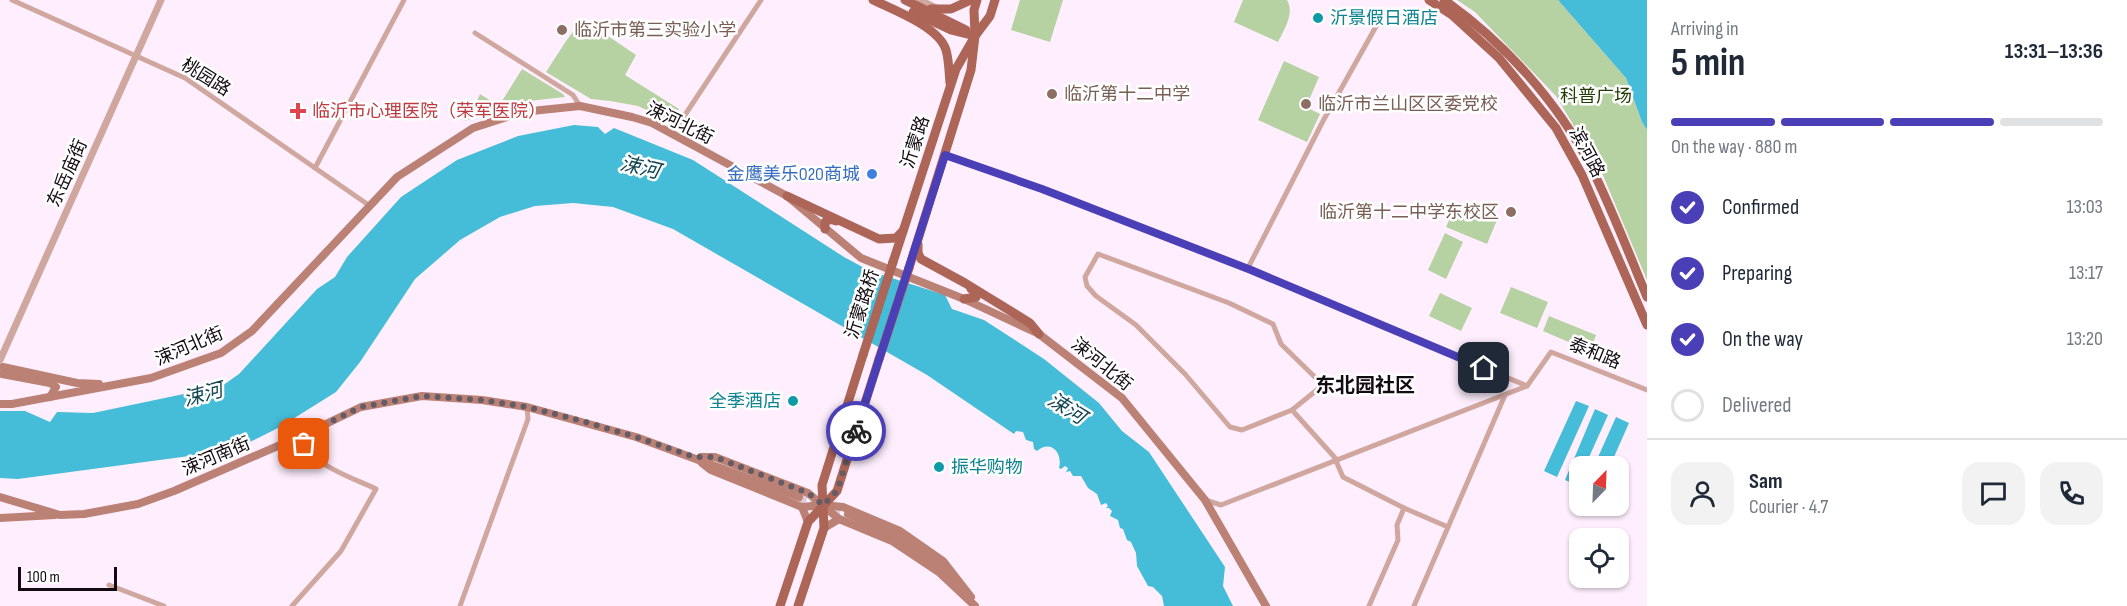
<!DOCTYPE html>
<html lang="en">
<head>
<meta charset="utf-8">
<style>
  body { margin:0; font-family:"Sofia Sans Condensed","Noto Sans SC",sans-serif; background:#f2f2f3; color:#1f2937; height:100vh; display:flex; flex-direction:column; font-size:22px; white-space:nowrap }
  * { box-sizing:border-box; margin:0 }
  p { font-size:20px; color:#747a83 }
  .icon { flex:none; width:33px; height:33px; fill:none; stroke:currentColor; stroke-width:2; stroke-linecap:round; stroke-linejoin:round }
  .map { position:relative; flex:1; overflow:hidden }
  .side { display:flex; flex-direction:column; background:#fff; width:480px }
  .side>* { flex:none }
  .needle { width:39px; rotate:23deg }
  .buttons { position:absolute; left:1569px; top:456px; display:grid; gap:12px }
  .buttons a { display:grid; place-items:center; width:60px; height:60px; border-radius:12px; background:#fff; box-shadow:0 2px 4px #0004; font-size:30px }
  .scale { position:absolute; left:18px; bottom:15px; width:99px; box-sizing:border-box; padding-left:6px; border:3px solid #120b11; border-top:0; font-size:16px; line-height:21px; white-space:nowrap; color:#120b11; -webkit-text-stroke:4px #fff; paint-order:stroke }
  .pin { position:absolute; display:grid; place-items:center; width:51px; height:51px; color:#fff; margin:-26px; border-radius:12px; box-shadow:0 3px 9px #0006 }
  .courier { position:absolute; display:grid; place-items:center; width:60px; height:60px; margin:-30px; border:4px solid #4a3fb6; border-radius:50%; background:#fff; color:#222; box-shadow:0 2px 8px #0007 }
  .headline em { font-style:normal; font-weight:700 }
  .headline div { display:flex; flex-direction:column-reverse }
  .headline { display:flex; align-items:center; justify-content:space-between; height:102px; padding:0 24px }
  h1 { font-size:39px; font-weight:700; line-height:45px }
  .bar { display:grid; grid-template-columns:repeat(4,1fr); gap:9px 6px; align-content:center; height:72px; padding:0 24px }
  .bar i { height:8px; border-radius:4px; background:#e0e1e3 }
  .bar .active { background:#4a3fb6 }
  .bar p { grid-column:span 4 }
  .line { display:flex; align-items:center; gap:15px; padding:0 24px; border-top:2px solid #e0e1e3 }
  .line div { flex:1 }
  .round { display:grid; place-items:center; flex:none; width:63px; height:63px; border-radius:18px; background:#f2f2f3 }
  ol { padding:0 24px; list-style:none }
  li { display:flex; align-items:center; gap:18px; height:66px }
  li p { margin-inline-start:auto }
  li .icon { padding:6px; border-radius:50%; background:#4a3fb6; color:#fff; stroke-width:4 }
  li:last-child { color:#747a83 }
  li i { width:33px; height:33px; border:3px solid #e0e1e3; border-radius:50% }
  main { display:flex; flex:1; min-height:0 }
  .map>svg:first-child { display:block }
</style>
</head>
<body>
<main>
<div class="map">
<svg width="1647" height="606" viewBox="0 0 1647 606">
  <rect width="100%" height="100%" fill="#ffeffe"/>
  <!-- green -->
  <g fill="#b6d1a2">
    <polygon points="1020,0 1063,0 1050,42 1011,30"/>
    <path d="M1243 0H1287C1295 13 1284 30 1278 42L1234 22Z"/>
    <polygon points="1457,0 1558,0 1626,78 1642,122 1647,130 1647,280 1602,173 1556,96 1475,12"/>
    <polygon points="583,19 636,55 625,75 679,109 672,122 638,106 610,101 591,99 546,72 566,41"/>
    <polygon points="1284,61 1319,77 1306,107 1320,114 1307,142 1258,120"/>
    <polygon points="522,69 563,94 565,97 529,101 500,109 465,121 461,119 472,112 480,94 499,106"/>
    <polygon points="1461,205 1497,220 1487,244 1446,227 1455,207 1460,209"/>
    <polygon points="1445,233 1463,242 1446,279 1428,270"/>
    <polygon points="1511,287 1548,302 1537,328 1500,313"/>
    <polygon points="1440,293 1472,308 1461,331 1429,316"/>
    <polygon points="1549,316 1596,335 1591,348 1587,350 1543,331"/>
  </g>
  <!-- water -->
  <g fill="#45bcd8">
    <polygon points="1558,0 1647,0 1647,130 1642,122 1626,78"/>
    <path d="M574 125 598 127 605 134 614 128 693 160 844 257 870 271 945 295 952 309 984 320 1044 359 1099 403 1122 431 1149 452 1225 567 1223 586 1233 606H1164L1162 596 1153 587 1148 586 1137 566 1136 553 1131 542 1127 540 1123 529 1120 528 1118 520 1110 516 1112 511 1109 508H1106L1108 506 1106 503 1101 505 1097 494 1088 488 1081 476H1073L1070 471 1066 472 1068 468 1065 466 1061 469 1059 468C1063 453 1051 439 1037 451L1034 449 1033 442 1026 440 1023 432 1016 431 1014 434 927 375 673 229 613 207 573 203 535 206 500 217 460 240 415 279 360 362 336 392 280 427 234 450 18 479 0 478V411H25L50 422 57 412 93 413 222 386 239 374 317 289 335 277 347 257 401 197 457 160 518 136Z"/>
    <polygon points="1576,401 1589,406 1557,477 1544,471"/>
    <polygon points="1595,409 1608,415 1585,466 1580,466 1579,480 1577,485 1565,480"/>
    <polygon points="1616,417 1629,423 1610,466 1594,466"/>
  </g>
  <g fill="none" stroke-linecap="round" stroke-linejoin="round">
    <!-- secondary-tunnel -->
    <polyline stroke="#dbcdda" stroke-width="8" stroke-dasharray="8 4" stroke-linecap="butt" points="799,497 848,514"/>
    <!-- minor -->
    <g stroke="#d0a79f" stroke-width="5">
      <polyline points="12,0 185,78 370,206"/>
      <polyline points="475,33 573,95 580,106"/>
      <polyline points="677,127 761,0"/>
      <polyline points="945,155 1042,189 1251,270 1527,386 1551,352 1647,390"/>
      <polyline points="315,168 404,0"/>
      <polygon points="1098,254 1229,303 1273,324 1281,344 1323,385 1292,410 1242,430 1230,427 1185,374 1136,325 1096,296 1087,286 1085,277"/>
      <polyline points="1248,268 1323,121 1383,14"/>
      <polyline points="1292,410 1337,460"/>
      <polyline points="1336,461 1343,477 1404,508 1448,527"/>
      <polyline points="1205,500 1221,505 1527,386"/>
      <polyline points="109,585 164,606"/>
      <path d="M292 606 341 551 376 489C352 477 307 465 303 435"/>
      <polyline points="460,606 528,419 527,407"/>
      <polyline points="1369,606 1398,540 1397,525 1404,508"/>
      <polyline points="1414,606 1505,395"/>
    </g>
    <!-- tertiary -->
    <g stroke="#d0a79f" stroke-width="7">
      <polyline points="920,0 938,9"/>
      <polyline points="0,360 161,0"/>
    </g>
    <!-- secondary -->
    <g stroke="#bc8175" stroke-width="8">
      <polyline points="3,367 77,383 99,384"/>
      <polyline points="2,374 50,383 56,387 50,397"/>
      <polyline points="0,404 12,404 151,378 221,353 252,331 397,177 473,128 522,112 580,106 632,117 652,123 787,196 861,258 964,299 1039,334 1122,398 1205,500 1266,606"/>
      <polyline points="701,457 715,457 808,493 839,519 892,541 940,573 975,606"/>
      <polyline points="702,463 711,470 802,507 808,522"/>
      <polyline points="0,497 60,515 84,514 138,504 174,491 303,435 361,407 422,396 482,400 527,407 636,437 799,497"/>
      <polyline points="802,507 823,505 843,507 900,531 943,561 971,597"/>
      <path d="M848 514C885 531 922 547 950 577"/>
      <polyline points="0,518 55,515"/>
      <polyline points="824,528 839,519"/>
    </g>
    <!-- primary -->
    <g stroke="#ac6557" stroke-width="9">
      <path d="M873 0C894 10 939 27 946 50 949 60 949 73 950 83"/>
      <polyline points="905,0 966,30"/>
      <polyline points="1429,0 1452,15 1499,58 1556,128 1582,175 1647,325"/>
      <path d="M1444 0C1504 42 1558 102 1591 167 1612 209 1629 254 1647 297"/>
      <polyline points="931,9 951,9 971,0"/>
      <polyline points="913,12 951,30 975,36"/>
      <polyline points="787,196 879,239 896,238 903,231"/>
      <path d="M825 229V222C829 219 832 219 836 221"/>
      <polyline points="918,244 918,253 921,259 965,283 1030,323 1039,334"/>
      <polyline points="893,262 956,69 975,36 990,16 995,0"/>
      <polyline points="909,268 971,70 975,36 974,10 977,0"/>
      <polyline points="964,299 976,297 976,292 971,289"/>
      <polyline points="780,606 808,522 837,491 879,359"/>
      <polyline points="798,606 824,528 822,485 863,355"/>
    </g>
    <!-- primary-bridge -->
    <g stroke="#ac6557" stroke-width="9">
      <polyline points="863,355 893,262"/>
      <polyline points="879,359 909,268"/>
    </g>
  </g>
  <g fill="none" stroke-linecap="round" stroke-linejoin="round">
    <!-- done -->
    <polyline stroke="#655b64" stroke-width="6" stroke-dasharray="0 10.8" points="304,444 303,435 361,407 422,396 482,400 527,407 582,421 636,437 694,457 715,457 808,493 823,505 837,491 856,431"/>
    <!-- route -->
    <polyline stroke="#4a3fb6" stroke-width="8" points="856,431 945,155 1042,189 1251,270 1484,368"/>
  </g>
  <!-- markers -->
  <g fill="#0f9aa8" stroke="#fff" stroke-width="2">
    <circle cx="1318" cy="18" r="6"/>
    <circle cx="793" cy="401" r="6"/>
    <circle cx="939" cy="467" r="6"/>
  </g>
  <g fill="#8d6e63" stroke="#fff" stroke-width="2">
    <circle cx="562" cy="30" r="6"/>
    <circle cx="1052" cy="94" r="6"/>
    <circle cx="1306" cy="104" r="6"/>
    <circle cx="1511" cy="212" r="6"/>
  </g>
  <path fill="#e0444e" stroke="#fff" stroke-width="2" d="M295 102h6v6h6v6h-6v6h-6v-6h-6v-6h6z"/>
  <circle fill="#3f7fe0" stroke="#fff" stroke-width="2" cx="872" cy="174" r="6"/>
  <g text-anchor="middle" stroke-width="5" stroke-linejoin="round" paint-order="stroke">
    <!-- culture labels -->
    <g font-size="18" fill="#0d838f" stroke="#fff" text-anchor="start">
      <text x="1330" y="24">沂景假日酒店</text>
      <text x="781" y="407" text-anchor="end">全季酒店</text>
      <text x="951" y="473">振华购物</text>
    </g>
    <!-- education labels -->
    <g font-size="18" fill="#785e54" stroke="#fff" text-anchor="start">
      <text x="574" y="36">临沂市第三实验小学</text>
      <text x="1064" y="100">临沂第十二中学</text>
      <text x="1318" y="110">临沂市兰山区区委党校</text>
      <text x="1499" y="218" text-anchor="end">临沂第十二中学东校区</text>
    </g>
    <!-- street labels -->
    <g font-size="18" fill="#120b11" stroke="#fff">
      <text transform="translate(206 77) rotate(32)" y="6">桃园路</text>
      <text transform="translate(680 123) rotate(26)" y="6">涑河北街</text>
      <text transform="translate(915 142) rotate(-72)" y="6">沂蒙路</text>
      <text transform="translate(1587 152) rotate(62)" y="6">滨河路</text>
      <text transform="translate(67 173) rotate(-66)" y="6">东岳庙街</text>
      <text transform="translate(862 304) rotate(-72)" y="6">沂蒙路桥</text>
      <text transform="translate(189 346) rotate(-23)" y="6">涑河北街</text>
      <text transform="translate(1595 353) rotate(22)" y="6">泰和路</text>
      <text transform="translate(1102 364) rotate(39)" y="6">涑河北街</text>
      <text transform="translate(216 456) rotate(-23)" y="6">涑河南街</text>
    </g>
    <!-- park labels -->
    <g font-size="18" fill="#243d06" stroke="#fff">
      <text x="1596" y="102">科普广场</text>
    </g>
    <!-- health labels -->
    <g font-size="18" fill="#be3a42" stroke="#fff" text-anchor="start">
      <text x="312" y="117">临沂市心理医院（荣军医院）</text>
    </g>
    <!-- shop labels -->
    <g font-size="18" fill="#366cbe" stroke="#fff" text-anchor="end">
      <text x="860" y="180">金鹰美乐O2O商城</text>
    </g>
    <!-- water labels -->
    <g font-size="20" font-style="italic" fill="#134652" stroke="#fff">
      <text transform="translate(640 167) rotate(13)" y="7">涑河</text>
      <text transform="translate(203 394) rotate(-15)" y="7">涑河</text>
      <text transform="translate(1067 408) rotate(32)" y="7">涑河</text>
    </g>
    <!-- neighbourhood labels -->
    <g font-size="20" font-weight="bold" fill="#120b11" stroke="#fff">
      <text x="1365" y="392">东北园社区</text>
    </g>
  </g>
</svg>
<div class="buttons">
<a><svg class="needle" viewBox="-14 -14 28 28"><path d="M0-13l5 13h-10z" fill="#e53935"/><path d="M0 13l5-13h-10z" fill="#747a83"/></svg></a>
<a><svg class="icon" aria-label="locate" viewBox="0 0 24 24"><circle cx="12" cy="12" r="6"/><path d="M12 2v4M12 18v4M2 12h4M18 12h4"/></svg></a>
</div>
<div class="scale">100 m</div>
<div class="pin" style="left:304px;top:444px;background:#ea580c"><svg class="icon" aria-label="bag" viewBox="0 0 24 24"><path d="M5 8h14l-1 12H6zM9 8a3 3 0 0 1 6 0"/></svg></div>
<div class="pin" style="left:1484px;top:368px;background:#1f2937"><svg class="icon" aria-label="home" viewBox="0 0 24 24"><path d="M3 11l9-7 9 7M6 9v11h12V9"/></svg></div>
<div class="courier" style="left:856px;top:431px"><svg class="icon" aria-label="bike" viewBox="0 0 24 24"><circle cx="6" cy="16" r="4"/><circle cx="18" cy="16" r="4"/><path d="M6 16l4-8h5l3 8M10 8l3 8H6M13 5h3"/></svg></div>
</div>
<section class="side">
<div class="headline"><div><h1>5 min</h1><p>Arriving in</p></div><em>13:31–13:36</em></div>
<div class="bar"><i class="active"></i><i class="active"></i><i class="active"></i><i></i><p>On the way · 880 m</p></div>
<ol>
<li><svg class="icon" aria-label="check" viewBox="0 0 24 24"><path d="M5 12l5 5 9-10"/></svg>Confirmed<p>13:03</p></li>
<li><svg class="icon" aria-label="check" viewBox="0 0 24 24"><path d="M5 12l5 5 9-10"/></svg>Preparing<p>13:17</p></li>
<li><svg class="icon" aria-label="check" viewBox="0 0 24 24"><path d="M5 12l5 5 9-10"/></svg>On the way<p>13:20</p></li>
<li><i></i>Delivered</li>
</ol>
<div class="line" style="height:108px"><a class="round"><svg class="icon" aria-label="person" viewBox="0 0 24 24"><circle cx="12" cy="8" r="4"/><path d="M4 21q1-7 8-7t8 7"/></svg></a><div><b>Sam</b><p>Courier · 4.7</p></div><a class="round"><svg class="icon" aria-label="chat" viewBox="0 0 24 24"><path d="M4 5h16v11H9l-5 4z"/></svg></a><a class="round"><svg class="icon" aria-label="phone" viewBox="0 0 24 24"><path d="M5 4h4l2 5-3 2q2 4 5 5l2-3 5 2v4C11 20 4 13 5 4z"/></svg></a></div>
</section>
</main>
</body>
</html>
